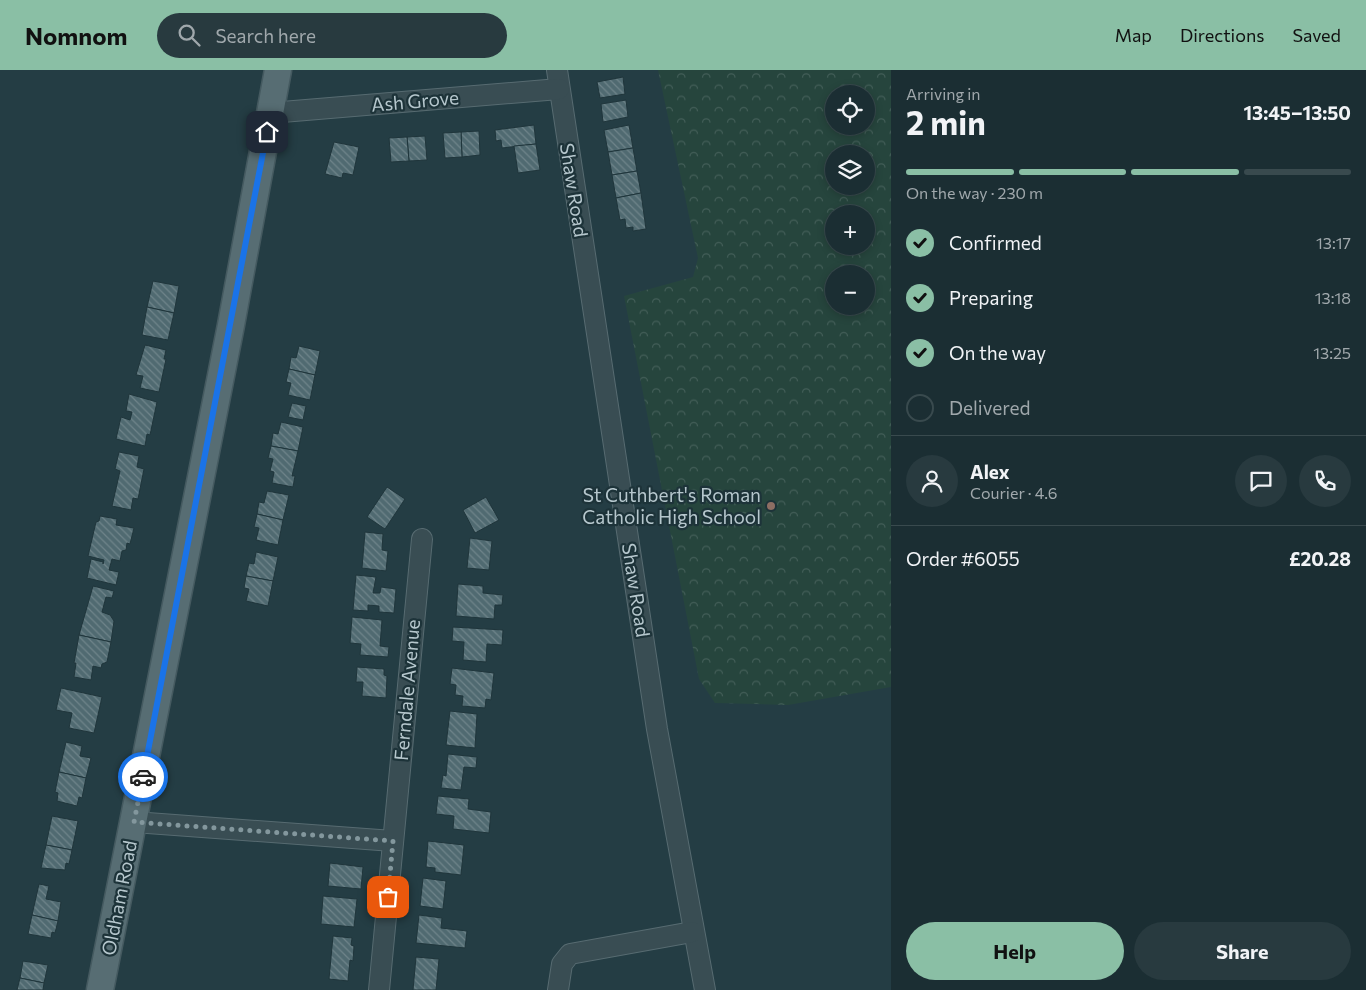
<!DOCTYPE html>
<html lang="en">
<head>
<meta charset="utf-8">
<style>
  body { margin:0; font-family:Commissioner,sans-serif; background:#283a3f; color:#f1f3f6; height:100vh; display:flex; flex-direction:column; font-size:19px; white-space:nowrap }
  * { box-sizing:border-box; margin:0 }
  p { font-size:16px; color:#a0a8ac }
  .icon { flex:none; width:28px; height:28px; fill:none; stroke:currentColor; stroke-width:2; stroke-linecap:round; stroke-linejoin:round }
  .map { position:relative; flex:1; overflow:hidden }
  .sheet { display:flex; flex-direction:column; background:#1b2e33; width:475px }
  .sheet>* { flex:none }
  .tools { position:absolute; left:825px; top:15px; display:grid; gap:10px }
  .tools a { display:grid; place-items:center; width:50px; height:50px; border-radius:50%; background:#1b2e33; box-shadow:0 2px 8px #0003,0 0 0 1px #394a4e; font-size:25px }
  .pin { position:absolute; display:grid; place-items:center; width:42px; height:42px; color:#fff; margin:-21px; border-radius:10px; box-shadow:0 2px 8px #0006 }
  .courier { position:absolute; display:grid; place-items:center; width:50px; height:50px; margin:-25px; border:4px solid #1a73e8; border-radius:50%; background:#fff; color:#222; box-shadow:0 1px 6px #0007 }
  .head em { font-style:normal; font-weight:700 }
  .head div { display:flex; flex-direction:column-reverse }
  .head { display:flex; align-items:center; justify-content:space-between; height:85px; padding:0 15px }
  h1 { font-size:32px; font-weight:700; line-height:38px }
  .bar { display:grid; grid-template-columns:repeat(4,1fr); gap:8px 5px; align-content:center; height:60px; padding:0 15px }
  .bar i { height:6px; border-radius:4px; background:#394a4e }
  .bar .on { background:#8abfa5 }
  .bar p { grid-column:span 4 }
  .line { display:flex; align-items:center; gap:12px; padding:0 15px; border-top:1px solid #394a4e }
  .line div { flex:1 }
  .round { display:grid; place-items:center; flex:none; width:52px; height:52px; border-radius:26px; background:#283a3f }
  ol { padding:0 15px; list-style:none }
  li { display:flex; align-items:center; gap:15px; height:55px }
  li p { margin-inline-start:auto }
  li .icon { padding:5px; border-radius:50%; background:#8abfa5; color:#111; stroke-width:4 }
  li:last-child { color:#a0a8ac }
  li i { width:28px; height:28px; border:2px solid #394a4e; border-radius:50% }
  .primary-button { display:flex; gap:10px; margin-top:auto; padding:10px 15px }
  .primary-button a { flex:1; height:58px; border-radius:30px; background:#8abfa5; color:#111; font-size:20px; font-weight:700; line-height:58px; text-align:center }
  .primary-button a+a { background:#283a3f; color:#f1f3f6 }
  header { display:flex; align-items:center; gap:30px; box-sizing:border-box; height:70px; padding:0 25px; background:#8abfa5; color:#111 }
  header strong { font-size:24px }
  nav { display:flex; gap:28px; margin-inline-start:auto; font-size:18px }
  .search { width:350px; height:45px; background:#283a3f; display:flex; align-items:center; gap:12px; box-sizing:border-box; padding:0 18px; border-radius:28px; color:#a0a8ac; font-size:19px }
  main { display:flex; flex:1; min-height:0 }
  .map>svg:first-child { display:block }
</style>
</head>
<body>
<header>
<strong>Nomnom</strong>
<div class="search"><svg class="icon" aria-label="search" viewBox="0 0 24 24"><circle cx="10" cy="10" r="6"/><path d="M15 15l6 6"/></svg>Search here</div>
<nav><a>Map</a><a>Directions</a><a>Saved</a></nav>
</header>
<main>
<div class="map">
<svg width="891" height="920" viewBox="0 0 891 920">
  <defs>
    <pattern id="park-crowns" width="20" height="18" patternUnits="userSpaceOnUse" patternTransform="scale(1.25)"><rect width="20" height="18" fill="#26453d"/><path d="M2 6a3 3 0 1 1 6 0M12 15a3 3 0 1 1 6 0" fill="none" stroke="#435e58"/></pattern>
    <pattern id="building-back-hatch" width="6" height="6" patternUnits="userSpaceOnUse" patternTransform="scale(1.25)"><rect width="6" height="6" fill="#506a71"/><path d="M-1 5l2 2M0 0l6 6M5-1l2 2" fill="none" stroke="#6f848a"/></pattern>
  </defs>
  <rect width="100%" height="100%" fill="#243d44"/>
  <!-- park -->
  <path fill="url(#park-crowns)" fill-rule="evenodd" d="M658 0H891V617L788 635 715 633 699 609 624 226 693 207 698 188ZM834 24H866V56H834ZM834 84H866V116H834ZM834 144H866V176H834ZM834 204H866V236H834Z"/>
  <!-- building -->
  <g fill="url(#building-back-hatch)" stroke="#1f353b">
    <polygon points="623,7 625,24 600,28 597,12"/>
    <polygon points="626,30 628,47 603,52 601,34"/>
    <polygon points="534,55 536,74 502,78 501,70 496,71 495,60"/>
    <polygon points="629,55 633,78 608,82 604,60"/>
    <polygon points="479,61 480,85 462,87 461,62"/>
    <polygon points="461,62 462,87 445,88 443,63"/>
    <polygon points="425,66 427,90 409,91 407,67"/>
    <polygon points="407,67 409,91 391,92 389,68"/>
    <polygon points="334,72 359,77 353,105 343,103 342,108 325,104"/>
    <polygon points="536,74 540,100 518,103 514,76"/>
    <polygon points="633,78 637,101 612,105 608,82"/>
    <polygon points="637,101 641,123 616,128 612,105"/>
    <polygon points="641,123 646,159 633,161 633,157 626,158 625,149 620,150 616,128"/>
    <polygon points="153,211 179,216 174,243 147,237"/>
    <polygon points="147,237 174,243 168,270 142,265"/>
    <polygon points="145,275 166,280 164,289 166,289 159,322 140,318 143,306 136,305"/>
    <polygon points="299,276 320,281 315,305 289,299 291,287 296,288"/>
    <polygon points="289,299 315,305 310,330 288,325 291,313 286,312"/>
    <polygon points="129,324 157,332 150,365 147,364 145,376 116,369 121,347 130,350 132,342 126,341"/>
    <polygon points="292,333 306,336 303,350 288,347"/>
    <polygon points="281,352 303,357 298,381 271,376 273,363 278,364"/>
    <polygon points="271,376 298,381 292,406 295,406 293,417 272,413 274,402 270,401 273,389 268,388"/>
    <polygon points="119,382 139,386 137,397 144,399 138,429 133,428 131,440 112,436 120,401 115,399"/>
    <polygon points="387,417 405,429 385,459 367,447"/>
    <polygon points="267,421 289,425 283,450 257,444 259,432 264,433"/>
    <polygon points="486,427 499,450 475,463 463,440"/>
    <polygon points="257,444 283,450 278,475 256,470 259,458 254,457"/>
    <polygon points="100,446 117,449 116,455 134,458 130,474 127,473 126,480 122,481 120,491 112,489 109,500 119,502 116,515 87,508 91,489 103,492 103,494 104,490 88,486 96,452 99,451"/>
    <polygon points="365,462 383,464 382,480 388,481 386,501 362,498"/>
    <polygon points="470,468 492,471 489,500 467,498"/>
    <polygon points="256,482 278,487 273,511 246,506 249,493 254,494"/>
    <polygon points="356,505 376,507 373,523 380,523 381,517 396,519 394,543 379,542 379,536 368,535 368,541 353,540"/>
    <polygon points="246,506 273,511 268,536 246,531 249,519 244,518"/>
    <polygon points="458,514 483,516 483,523 503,525 502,535 495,535 494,549 456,546"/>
    <polygon points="93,516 114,521 112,528 106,527 102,542 110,545 114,551 111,572 79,565"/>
    <polygon points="352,547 382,550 380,576 389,577 388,587 360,585 361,574 350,573"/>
    <polygon points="453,557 503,560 502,575 487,574 486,592 463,590 464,572 452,571"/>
    <polygon points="79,565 111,572 107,592 102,594 101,598 93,596 91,610 74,607 76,593 74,593"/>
    <polygon points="357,597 384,599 384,605 387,606 386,628 362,626 363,612 356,612"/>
    <polygon points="452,598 494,603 491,630 486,629 485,638 462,636 463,626 455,625 456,615 450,614"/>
    <polygon points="61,618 102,627 94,663 69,658 72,643 56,640"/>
    <polygon points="450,641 477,644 475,678 446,675"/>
    <polygon points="66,672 82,676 80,686 91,688 86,708 59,702"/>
    <polygon points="448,684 477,687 476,698 464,697 461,720 441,718 443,705 446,706"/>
    <polygon points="59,702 86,708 82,728 79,727 77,736 57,731 58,723 55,722"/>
    <polygon points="438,726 469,729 468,739 491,742 489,763 453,759 454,746 436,744"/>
    <polygon points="52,746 78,751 72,780 46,775"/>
    <polygon points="428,771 464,775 461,805 435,802 435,798 426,797"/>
    <polygon points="46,775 72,780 69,794 66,793 65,800 41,798"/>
    <polygon points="330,793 363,797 361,819 328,816"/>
    <polygon points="423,808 446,811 443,839 420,836"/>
    <polygon points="39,814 49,816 46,829 61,832 58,851 32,845"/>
    <polygon points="323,826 357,829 354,857 321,854"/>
    <polygon points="32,845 58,851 55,863 52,862 51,868 28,864"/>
    <polygon points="419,845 442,848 441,858 467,861 465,878 416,873"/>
    <polygon points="333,866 352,868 351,875 354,876 353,891 350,890 348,911 329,909"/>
    <polygon points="416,887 439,889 436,920 413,920"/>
    <polygon points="23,891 48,895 44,913 20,908"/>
    <polygon points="20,908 44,913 43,920 17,920"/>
  </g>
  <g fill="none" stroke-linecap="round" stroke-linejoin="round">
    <defs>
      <g id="minor">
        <polyline points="557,0 657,659 705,920"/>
        <polyline points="270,43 559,19"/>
        <polyline points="134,752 393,771"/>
        <polyline points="379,920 422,469"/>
        <polyline points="558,920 562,894 570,884 692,862"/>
      </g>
      <polyline id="major" points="100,920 231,255 278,0"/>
    </defs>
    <!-- minor casing -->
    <use href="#minor" stroke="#576b71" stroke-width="22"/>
    <!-- major casing -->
    <use href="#major" stroke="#455a60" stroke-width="29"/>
    <!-- minor -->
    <use href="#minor" stroke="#394d53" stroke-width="20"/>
    <!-- major -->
    <use href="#major" stroke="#576d73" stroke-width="26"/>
  </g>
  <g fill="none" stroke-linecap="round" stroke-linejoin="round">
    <!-- done -->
    <polyline stroke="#83979d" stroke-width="5" stroke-dasharray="0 9" points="143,707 134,752 393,771 388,827"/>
    <!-- route -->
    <polyline stroke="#1a73e8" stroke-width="6" points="143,707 267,62"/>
  </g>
  <!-- markers -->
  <circle fill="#8d6e63" stroke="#1d3339" stroke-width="2" cx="771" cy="436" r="5"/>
  <g text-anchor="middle" stroke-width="4.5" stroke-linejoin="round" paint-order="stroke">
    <!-- street labels -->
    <g font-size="19" fill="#b6c7cd" stroke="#1d3339">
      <text transform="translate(415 31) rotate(-5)" y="7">Ash Grove</text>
      <text transform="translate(574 120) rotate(81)" y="7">Shaw Road</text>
      <text transform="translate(636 520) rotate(81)" y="7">Shaw Road</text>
      <text transform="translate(407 620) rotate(-85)" y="7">Ferndale Avenue</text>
      <text transform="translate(119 828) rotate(-79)" y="7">Oldham Road</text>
    </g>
    <!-- poi labels -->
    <g font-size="19" fill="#b6c7cd" stroke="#1d3339" text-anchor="end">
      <text x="761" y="432">St Cuthbert's Roman<tspan x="761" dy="22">Catholic High School</tspan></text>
    </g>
  </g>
</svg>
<div class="tools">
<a><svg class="icon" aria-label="locate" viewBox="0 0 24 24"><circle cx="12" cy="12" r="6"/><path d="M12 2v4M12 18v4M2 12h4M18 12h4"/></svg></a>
<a><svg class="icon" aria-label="layers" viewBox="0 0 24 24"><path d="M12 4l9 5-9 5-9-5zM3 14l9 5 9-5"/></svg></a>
<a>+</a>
<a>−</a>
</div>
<div class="pin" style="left:388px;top:827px;background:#ea580c"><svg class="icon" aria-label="bag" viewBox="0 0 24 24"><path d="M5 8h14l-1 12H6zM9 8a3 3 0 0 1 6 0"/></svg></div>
<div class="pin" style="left:267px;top:62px;background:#1f2937"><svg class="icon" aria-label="home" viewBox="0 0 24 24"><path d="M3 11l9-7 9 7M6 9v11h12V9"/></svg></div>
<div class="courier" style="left:143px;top:707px"><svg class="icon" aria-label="car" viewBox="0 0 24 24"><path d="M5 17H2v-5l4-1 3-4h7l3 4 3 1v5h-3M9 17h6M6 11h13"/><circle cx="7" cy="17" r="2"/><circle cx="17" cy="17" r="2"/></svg></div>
</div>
<section class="sheet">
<div class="head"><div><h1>2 min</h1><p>Arriving in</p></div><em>13:45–13:50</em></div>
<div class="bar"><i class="on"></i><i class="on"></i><i class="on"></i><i></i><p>On the way · 230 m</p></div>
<ol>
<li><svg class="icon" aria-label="check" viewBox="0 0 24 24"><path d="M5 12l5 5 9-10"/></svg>Confirmed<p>13:17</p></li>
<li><svg class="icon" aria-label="check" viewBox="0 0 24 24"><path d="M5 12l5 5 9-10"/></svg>Preparing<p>13:18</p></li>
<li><svg class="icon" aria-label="check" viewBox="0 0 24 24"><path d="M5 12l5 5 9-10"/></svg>On the way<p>13:25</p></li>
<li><i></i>Delivered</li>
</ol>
<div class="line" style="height:90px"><a class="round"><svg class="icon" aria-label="person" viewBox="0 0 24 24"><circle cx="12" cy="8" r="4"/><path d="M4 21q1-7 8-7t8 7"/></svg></a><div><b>Alex</b><p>Courier · 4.6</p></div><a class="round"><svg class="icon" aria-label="chat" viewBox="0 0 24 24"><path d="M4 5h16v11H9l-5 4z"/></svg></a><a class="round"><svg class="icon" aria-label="phone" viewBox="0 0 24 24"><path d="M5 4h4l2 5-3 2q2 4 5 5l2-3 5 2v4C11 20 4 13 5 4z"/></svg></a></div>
<div class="line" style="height:65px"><div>Order #6055</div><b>£20.28</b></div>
<div class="primary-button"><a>Help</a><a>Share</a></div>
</section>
</main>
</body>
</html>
